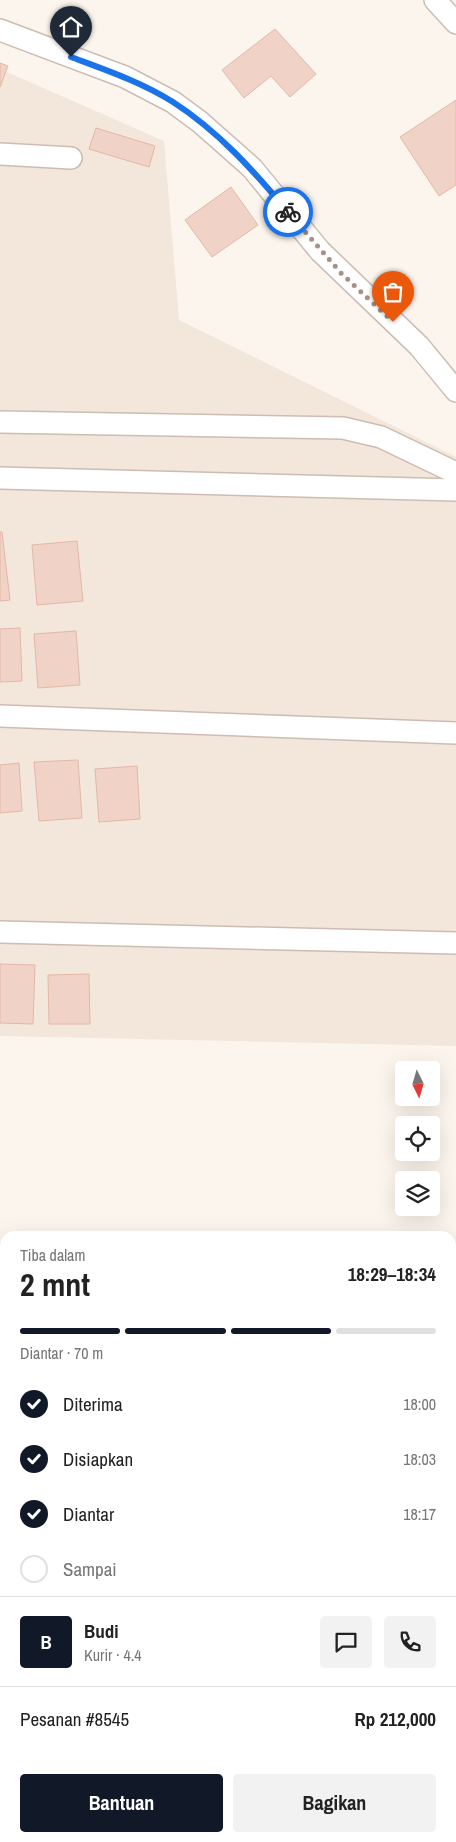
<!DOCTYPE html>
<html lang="id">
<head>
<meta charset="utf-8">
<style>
  body { margin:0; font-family:"Archivo Narrow",sans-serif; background:#f2f2f2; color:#222; height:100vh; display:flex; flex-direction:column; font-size:19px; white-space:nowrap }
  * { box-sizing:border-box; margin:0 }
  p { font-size:16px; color:#767676 }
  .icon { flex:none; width:28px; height:28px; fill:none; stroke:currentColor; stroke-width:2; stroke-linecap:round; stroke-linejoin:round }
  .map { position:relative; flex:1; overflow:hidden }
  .side { position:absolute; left:0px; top:1231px; width:456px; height:611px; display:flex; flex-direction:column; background:#fff; border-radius:15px 15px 0 0; box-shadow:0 5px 20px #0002 }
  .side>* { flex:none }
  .needle { width:32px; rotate:175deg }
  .tools { position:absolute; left:395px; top:1061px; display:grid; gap:10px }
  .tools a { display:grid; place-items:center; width:45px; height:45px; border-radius:5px; background:#fff; box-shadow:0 5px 20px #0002; font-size:25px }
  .pin { position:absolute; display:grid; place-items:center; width:42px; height:42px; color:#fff; margin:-51px -21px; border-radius:50% 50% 50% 0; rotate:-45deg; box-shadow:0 0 5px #0007 }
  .pin .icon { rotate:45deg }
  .courier { position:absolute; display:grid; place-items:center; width:50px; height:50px; margin:-25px; border:4px solid #1a73e8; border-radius:50%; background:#fff; color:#222; box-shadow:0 1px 6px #0007 }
  .head em { font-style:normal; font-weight:700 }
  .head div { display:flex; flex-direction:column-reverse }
  .head { display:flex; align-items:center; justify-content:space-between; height:85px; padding:0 20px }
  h1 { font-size:32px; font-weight:700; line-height:38px }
  .bar { display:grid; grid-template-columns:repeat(4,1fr); gap:8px 5px; align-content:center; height:60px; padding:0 20px }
  .bar i { height:6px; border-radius:4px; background:#e0e0e0 }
  .bar .active { background:#111827 }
  .bar p { grid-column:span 4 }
  .line { display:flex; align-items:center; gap:12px; padding:0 20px; border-top:1px solid #e0e0e0 }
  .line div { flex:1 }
  .round { display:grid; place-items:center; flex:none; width:52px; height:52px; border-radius:5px; background:#f2f2f2 }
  ol { padding:0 20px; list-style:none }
  li { display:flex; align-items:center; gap:15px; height:55px }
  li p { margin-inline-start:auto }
  li .icon { padding:5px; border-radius:50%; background:#111827; color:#fff; stroke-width:4 }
  li:last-child { color:#767676 }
  li i { width:28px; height:28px; border:2px solid #e0e0e0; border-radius:50% }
  .primary-button { display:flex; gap:10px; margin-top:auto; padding:10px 20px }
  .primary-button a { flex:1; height:58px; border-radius:5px; background:#111827; color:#fff; font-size:20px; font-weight:700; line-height:58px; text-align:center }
  .primary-button a+a { background:#f2f2f2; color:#222 }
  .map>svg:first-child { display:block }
</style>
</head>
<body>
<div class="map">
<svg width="456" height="1842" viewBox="0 0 456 1842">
  <rect width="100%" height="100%" fill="#fcf5ed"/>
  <!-- residential -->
  <polygon fill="#f3e6db" points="0,69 164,141 179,320 456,457 456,1046 0,1036"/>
  <!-- building -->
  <g fill="#f0d3c6" stroke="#e2b8a7">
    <polygon points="275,29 316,74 290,97 271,76 244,98 222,70"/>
    <polygon points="0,63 8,66 0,87"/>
    <polygon points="456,100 456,185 439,196 400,137"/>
    <polygon points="96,128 155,146 149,167 89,149"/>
    <polygon points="231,187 258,225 212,257 185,220"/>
    <polygon points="0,532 2,532 10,600 0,601"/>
    <polygon points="77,541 83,601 37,605 32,545"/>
    <polygon points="20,628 22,681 0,682 0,629"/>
    <polygon points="76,631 80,685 38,688 34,634"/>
    <polygon points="78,760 82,818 39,821 34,762"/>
    <polygon points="19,763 22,811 0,813 0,765"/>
    <polygon points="137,766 140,819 99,822 95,769"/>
    <polygon points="0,964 35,965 33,1024 0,1023"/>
    <polygon points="89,974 90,1024 49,1024 48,975"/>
    <polygon points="456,1327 456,1405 451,1406 451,1328"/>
    <polygon points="456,1790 456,1842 429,1842 428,1838 451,1838 451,1791"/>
  </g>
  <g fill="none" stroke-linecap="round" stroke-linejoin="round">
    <defs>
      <g id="minor">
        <polyline points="435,0 456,23"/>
        <polyline points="0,30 125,77 173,102 200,122 252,168 320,251 419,346 456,391"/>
        <polyline points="0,154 71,158"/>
        <polyline points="0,422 343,428 381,437 456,473"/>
        <polyline points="0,478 456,490"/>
        <polyline points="0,716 456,733"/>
        <polyline points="0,932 456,943"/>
        <polyline points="0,1313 5,1314"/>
        <polyline points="148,1838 149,1842"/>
        <polyline points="322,1838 323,1842"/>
      </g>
      <g id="secondary">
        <polyline points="451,1753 456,1752"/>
        <polyline points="67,1842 87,1838"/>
      </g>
    </defs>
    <!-- minor casing -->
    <use href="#minor" stroke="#cebcb2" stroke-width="24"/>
    <!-- secondary casing -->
    <use href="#secondary" stroke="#d4beb2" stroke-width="30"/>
    <!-- minor -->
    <use href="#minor" stroke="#fff" stroke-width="21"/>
    <!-- secondary -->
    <use href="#secondary" stroke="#fff" stroke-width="28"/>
  </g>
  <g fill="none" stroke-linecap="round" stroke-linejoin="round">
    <!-- done -->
    <polyline stroke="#a69087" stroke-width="5" stroke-dasharray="0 9" points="288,212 341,273 393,322"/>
    <!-- route -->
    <path stroke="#1a73e8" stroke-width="6" d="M71 57C106 70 141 82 173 102 218 131 254 171 288 212"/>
  </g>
</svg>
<div class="tools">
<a><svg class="needle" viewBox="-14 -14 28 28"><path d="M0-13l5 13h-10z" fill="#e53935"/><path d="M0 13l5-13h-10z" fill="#767676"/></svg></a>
<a><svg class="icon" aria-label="locate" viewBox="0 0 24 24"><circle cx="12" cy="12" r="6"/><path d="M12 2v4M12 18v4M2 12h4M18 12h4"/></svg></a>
<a><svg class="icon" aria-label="layers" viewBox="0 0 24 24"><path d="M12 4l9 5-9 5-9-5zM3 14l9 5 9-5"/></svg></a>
</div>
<div class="pin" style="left:393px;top:322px;background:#ea580c"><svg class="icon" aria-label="bag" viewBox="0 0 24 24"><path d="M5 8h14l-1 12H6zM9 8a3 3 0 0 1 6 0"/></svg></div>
<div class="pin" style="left:71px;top:57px;background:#1f2937"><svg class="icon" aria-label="home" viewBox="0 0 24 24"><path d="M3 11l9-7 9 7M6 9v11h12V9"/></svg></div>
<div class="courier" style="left:288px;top:212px"><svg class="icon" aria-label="bike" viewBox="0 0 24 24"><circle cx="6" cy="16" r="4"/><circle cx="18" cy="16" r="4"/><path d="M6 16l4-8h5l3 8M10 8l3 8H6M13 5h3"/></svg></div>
<section class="side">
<div class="head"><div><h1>2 mnt</h1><p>Tiba dalam</p></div><em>18:29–18:34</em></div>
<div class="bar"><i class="active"></i><i class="active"></i><i class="active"></i><i></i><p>Diantar · 70 m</p></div>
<ol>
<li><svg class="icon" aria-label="check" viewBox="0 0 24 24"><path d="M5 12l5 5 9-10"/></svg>Diterima<p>18:00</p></li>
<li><svg class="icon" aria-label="check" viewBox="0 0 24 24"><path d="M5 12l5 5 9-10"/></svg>Disiapkan<p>18:03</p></li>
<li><svg class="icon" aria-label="check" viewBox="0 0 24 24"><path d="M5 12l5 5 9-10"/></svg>Diantar<p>18:17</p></li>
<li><i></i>Sampai</li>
</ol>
<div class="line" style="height:90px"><b class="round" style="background:#111827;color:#fff">B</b><div><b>Budi</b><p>Kurir · 4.4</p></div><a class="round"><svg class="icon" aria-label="chat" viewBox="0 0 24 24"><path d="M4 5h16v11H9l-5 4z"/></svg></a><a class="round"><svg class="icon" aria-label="phone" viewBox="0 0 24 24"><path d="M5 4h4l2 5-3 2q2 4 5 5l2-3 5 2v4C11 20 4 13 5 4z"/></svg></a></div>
<div class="line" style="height:65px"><div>Pesanan #8545</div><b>Rp 212,000</b></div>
<div class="primary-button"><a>Bantuan</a><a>Bagikan</a></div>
</section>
</div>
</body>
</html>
